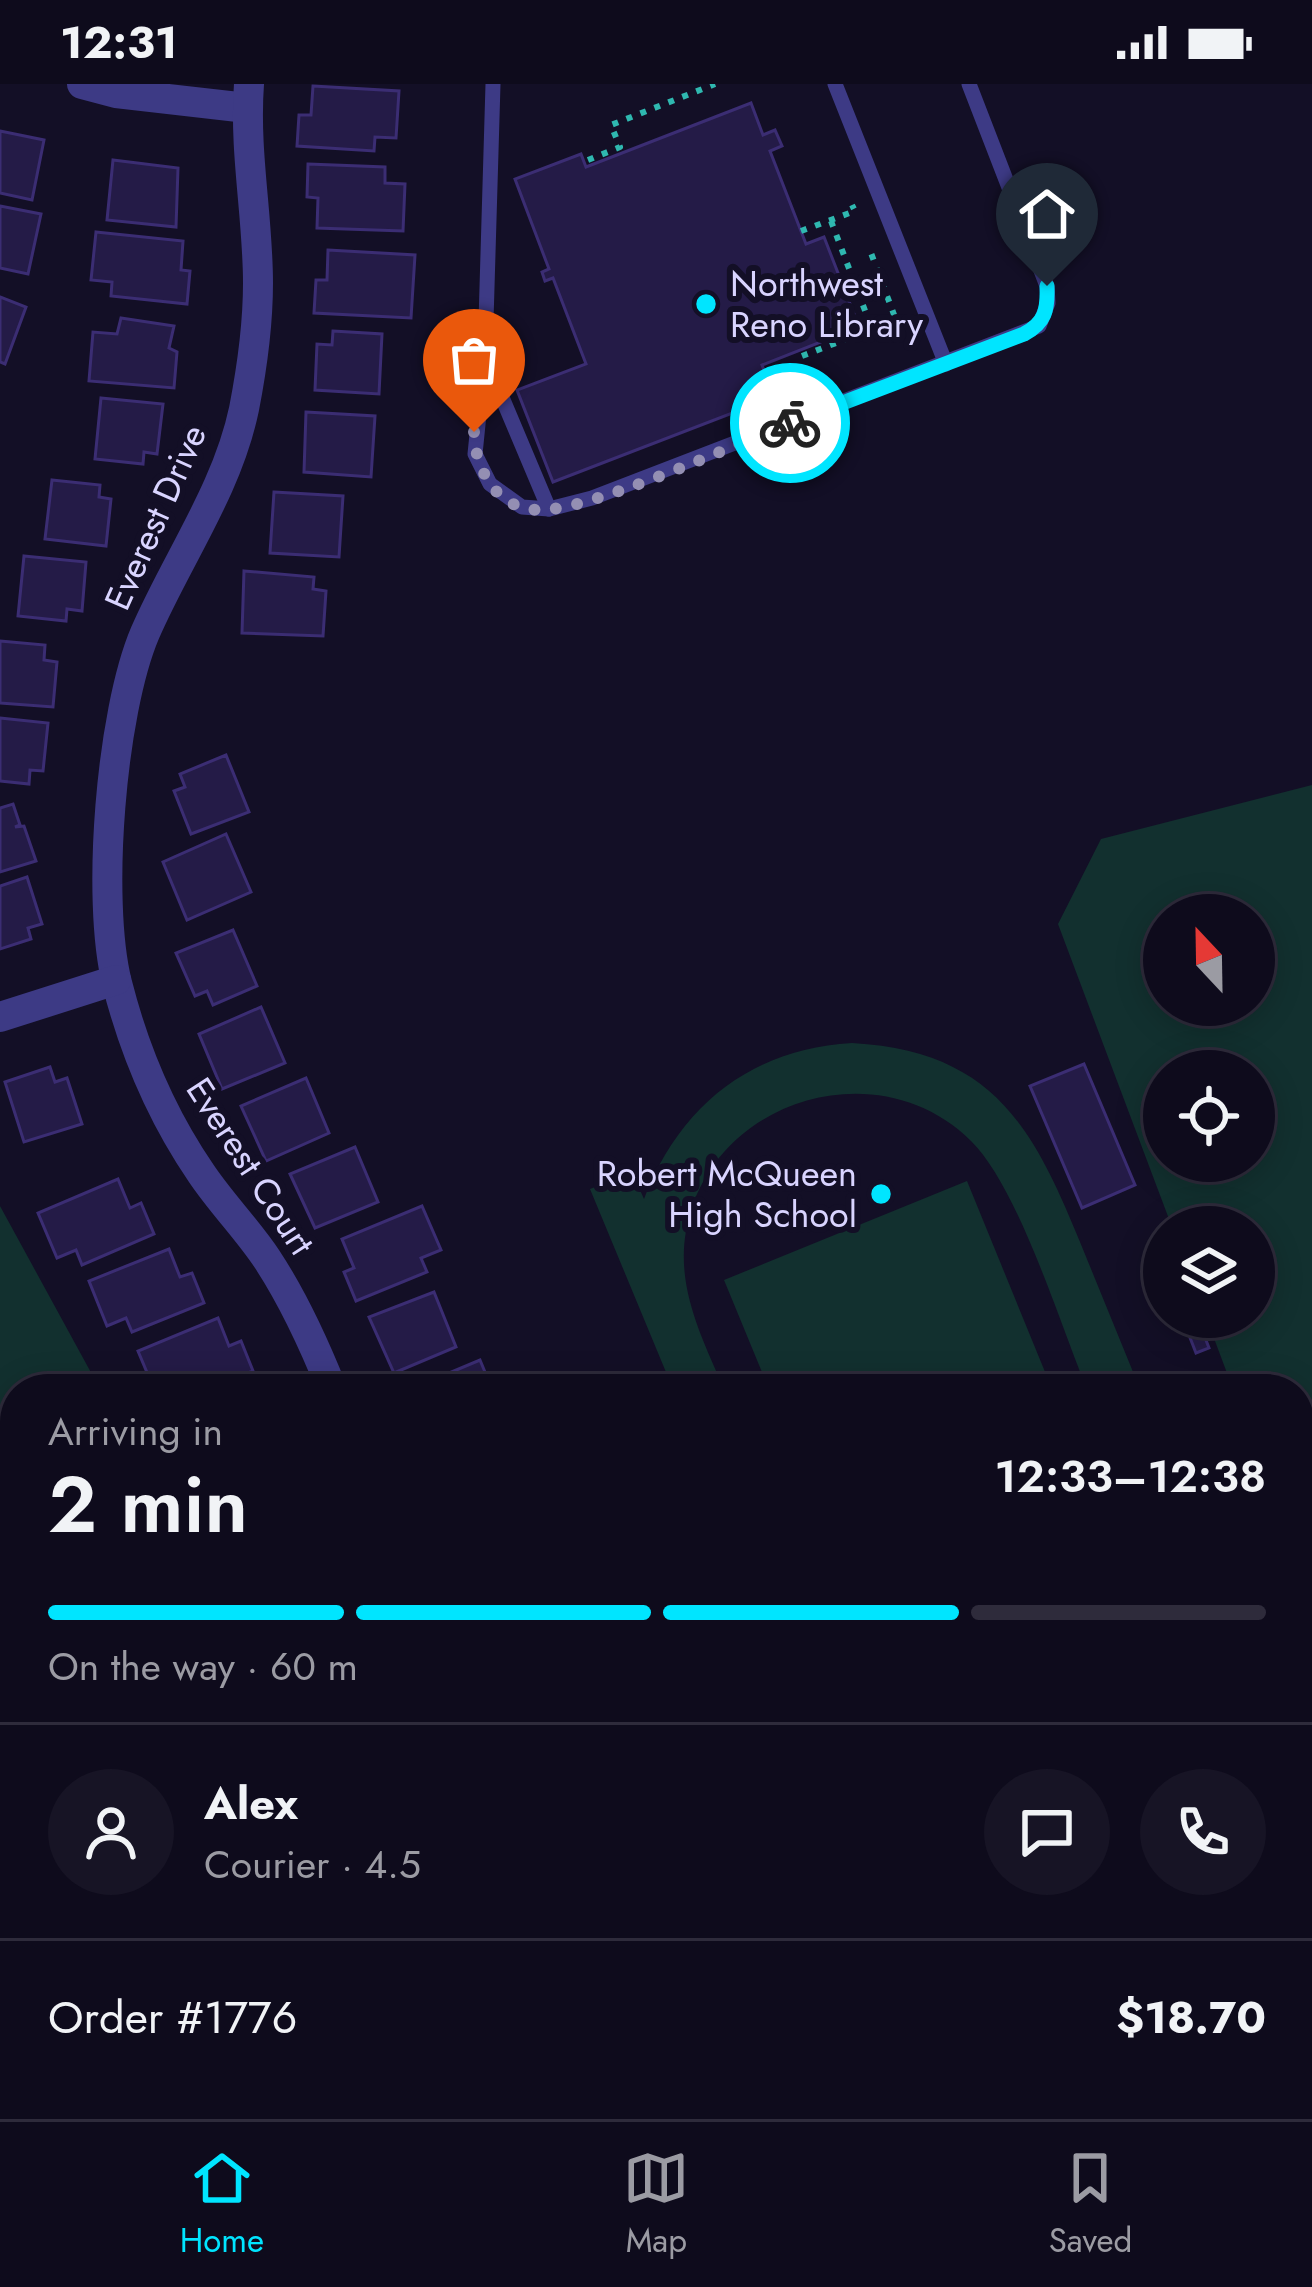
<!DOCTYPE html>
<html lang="en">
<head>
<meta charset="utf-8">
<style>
  body { margin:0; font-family:Jost,sans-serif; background:#171425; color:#f1f3f6; height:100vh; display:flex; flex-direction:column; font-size:45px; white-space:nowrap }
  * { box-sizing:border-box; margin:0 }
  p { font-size:39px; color:#9b9ba3 }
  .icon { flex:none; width:66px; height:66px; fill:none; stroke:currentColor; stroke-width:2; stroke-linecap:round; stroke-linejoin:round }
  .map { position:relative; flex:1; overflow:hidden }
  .sheet { position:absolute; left:0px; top:1290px; width:1314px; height:747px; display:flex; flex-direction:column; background:#0e0b1c; border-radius:48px 48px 0 0; box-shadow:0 6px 30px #0003,0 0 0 3px #2e2b3b }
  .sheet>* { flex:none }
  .needle { width:78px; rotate:338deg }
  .buttons { position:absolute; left:1143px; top:810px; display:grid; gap:24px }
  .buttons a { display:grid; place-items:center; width:132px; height:132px; border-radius:50%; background:#0e0b1c; box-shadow:0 6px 30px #0003,0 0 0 3px #2e2b3b; font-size:60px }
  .pin { position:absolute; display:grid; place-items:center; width:102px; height:102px; color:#fff; margin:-123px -51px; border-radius:50% 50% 50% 0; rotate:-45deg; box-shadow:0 0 12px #0007 }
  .pin .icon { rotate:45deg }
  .courier { position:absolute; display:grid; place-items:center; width:120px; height:120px; margin:-60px; border:9px solid #00e5ff; border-radius:50%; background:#fff; color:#222; box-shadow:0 3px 15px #0007 }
  .overview em { font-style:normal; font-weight:600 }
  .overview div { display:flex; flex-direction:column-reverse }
  .overview { display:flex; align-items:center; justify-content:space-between; height:204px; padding:0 48px }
  h1 { font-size:78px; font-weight:600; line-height:90px }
  .bar { display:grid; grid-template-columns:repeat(4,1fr); gap:18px 12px; align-content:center; height:144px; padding:0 48px }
  .bar i { height:15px; border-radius:9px; background:#2e2b3b }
  .bar .selected { background:#00e5ff }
  .bar p { grid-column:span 4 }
  .line { display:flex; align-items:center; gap:30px; padding:0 48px; border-top:3px solid #2e2b3b }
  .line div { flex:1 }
  .round { display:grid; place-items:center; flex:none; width:126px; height:126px; border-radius:63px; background:#171425 }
  .status { display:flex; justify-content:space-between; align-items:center; height:84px; padding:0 60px; background:#0e0b1c; direction:ltr }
  .status svg { height:33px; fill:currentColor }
  .menu { display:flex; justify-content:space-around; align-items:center; height:168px; border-top:3px solid #2e2b3b; background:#0e0b1c; font-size:33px; color:#9b9ba3 }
  .menu a { display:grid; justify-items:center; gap:6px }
  .menu .selected { color:#00e5ff }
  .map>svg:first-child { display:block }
</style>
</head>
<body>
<div class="status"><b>12:31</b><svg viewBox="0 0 49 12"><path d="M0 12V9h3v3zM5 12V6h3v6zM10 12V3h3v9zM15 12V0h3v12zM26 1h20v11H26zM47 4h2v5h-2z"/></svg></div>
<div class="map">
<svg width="1312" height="2035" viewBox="0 0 1312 2035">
  <rect width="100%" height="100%" fill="#130f26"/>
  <!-- green -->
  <g fill="#12302f" fill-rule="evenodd">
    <path d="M1312 701V1319L1299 1324V1305H1233L1206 1233H1254V1143H1172L1058 840 1101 755ZM1254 831V921H1164V831ZM1254 987V1077H1164V987Z"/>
    <path d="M852 959C992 967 1032 1041 1080 1158 1100 1207 1120 1256 1140 1305H1087C1060 1240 1018 1103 971 1057 878 964 709 1016 686 1147 676 1204 702 1254 724 1305H673L590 1105 632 1088 644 1115C680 1021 752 965 852 959Z"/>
    <polygon points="967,1097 1052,1305 769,1305 724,1196"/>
    <polygon points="0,1122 100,1305 15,1305 15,2022 496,2022 503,2035 0,2035"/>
  </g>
  <!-- building -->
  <g fill="#241b47" stroke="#3b2d73" stroke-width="3">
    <polygon points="313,2 399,7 396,54 375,53 374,67 297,62 299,31 311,31"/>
    <polygon points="751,19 763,51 775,46 782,62 770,67 806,160 824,153 859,243 762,281 774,313 553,398 517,306 586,280 553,194 545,197 542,188 549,185 515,95 581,70 586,83"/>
    <polygon points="0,47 44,56 32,116 0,109"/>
    <polygon points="113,76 178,84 176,143 107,136"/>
    <polygon points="308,80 385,83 385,99 405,100 403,147 317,144 318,114 307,113"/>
    <polygon points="0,122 41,130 28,190 0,184"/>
    <polygon points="96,148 183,157 181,186 190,187 187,220 111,212 112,198 91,196"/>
    <polygon points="328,166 415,171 411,234 314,229 316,196 327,196"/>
    <polygon points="0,213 26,223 5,280 0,278"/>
    <polygon points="121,234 174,242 169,264 177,268 174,304 89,297 93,248 117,250"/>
    <polygon points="333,247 382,250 379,310 315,306 317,260 332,261"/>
    <polygon points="101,314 163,320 157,370 144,368 143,380 95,375"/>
    <polygon points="306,328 375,332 371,393 304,388"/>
    <polygon points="52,396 100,401 99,413 111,415 106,462 45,455"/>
    <polygon points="274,408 343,412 339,473 270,469"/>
    <polygon points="24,472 86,478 82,527 67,525 66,537 18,532"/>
    <polygon points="244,487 314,493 313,505 326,507 323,552 242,549"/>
    <polygon points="0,557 45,561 44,576 57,578 53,623 0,619"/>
    <polygon points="0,634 48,639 43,687 30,686 29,700 0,697"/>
    <polygon points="226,671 249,728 191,750 174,707 185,703 180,690"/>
    <polygon points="13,720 20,741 15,743 24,742 36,777 0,788 0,724"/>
    <polygon points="226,750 251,808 187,836 163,778"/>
    <polygon points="27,793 42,840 28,844 31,855 0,865 0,802"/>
    <polygon points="233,846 257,902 213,921 207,907 195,912 176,869"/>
    <polygon points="261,923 285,979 222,1005 199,950"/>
    <polygon points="1084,980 1135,1101 1082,1124 1030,1002"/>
    <polygon points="50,983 55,998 67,994 82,1040 24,1058 5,998"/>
    <polygon points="306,994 329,1049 266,1077 241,1022"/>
    <polygon points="355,1063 378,1118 315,1144 290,1090"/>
    <polygon points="118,1095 130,1124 141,1119 154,1150 82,1181 76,1166 57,1174 38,1129"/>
    <polygon points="422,1122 441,1166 421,1174 427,1188 356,1217 344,1188 354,1184 342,1155"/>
    <polygon points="169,1165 180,1193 192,1189 204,1219 132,1248 126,1234 107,1242 89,1197"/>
    <polygon points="434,1208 456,1263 394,1289 369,1233"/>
    <polygon points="1182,1233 1197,1233 1209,1264 1196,1269"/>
    <polygon points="218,1234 229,1262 241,1257 253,1287 207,1305 176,1301 154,1305 138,1267"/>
    <polygon points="480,1276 492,1305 411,1305"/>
  </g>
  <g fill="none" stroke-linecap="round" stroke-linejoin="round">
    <!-- path -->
    <g stroke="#2fb8b0" stroke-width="6" stroke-dasharray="6 9" stroke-linecap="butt">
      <polyline points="588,76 620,63 611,41 715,0"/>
      <polyline points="831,137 872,245"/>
      <polyline points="801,147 855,127 852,121"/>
      <polyline points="802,272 896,236 871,169"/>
    </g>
    <!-- service -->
    <g stroke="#3d3a85" stroke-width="15">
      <polyline points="493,0 485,271 475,370 490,400 522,423 549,425 592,414 1039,242 1048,219 1047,202 969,0"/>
      <polyline points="835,0 946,280"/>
      <polyline points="485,273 549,425"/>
    </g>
    <!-- minor -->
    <g stroke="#3d3a85" stroke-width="30">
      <polyline points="82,0 116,9 247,24"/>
      <path d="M249 0C244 68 258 132 258 199 258 242 252 284 244 325 227 406 177 475 145 549 111 629 96 815 117 899 134 966 162 1032 201 1089 221 1119 247 1145 267 1175 294 1216 314 1260 332 1305"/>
      <polyline points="0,933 116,896"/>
    </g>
  </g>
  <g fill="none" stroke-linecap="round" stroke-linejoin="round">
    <!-- done -->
    <path stroke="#948fb3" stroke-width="12" stroke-dasharray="0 21.6" d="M474 348C475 385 496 424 537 426 589 428 735 360 790 339"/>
    <!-- route -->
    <path stroke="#00e5ff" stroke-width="15" d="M790 339 1024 250C1045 239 1048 226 1047 202"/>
  </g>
  <!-- markers -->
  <g fill="#00e5ff" stroke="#130f26" stroke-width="4.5">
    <circle cx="706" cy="220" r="12"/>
    <circle cx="881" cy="1110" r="12"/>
  </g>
  <g text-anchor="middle" stroke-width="12" stroke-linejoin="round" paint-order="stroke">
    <!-- poi labels -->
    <g font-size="36" fill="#d9d4ff" stroke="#130f26" text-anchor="start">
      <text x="730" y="212">Northwest<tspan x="730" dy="41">Reno Library</tspan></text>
      <text x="857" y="1102" text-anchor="end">Robert McQueen<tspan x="857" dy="41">High School</tspan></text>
    </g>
    <!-- street labels -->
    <g font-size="36" fill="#d9d4ff" stroke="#130f26">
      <text transform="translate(155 433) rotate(-66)" y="13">Everest Drive</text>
      <text transform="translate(251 1082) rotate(57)" y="13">Everest Court</text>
    </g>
  </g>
</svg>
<div class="buttons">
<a><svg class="needle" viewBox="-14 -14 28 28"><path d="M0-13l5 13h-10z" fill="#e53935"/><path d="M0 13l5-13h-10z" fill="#9b9ba3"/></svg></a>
<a><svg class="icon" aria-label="locate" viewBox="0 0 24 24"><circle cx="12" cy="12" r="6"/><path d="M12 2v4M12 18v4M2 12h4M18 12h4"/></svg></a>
<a><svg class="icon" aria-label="layers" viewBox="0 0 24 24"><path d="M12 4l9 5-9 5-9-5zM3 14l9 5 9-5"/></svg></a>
</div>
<div class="pin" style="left:474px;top:348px;background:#ea580c"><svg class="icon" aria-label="bag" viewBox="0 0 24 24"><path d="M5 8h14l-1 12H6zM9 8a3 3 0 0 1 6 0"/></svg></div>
<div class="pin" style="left:1047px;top:202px;background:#1f2937"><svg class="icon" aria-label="home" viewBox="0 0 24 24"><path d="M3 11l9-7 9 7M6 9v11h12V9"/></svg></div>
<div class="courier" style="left:790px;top:339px"><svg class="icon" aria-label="bike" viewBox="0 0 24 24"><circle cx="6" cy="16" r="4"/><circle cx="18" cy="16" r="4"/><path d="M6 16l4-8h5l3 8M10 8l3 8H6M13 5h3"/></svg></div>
<section class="sheet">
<div class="overview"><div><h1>2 min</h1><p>Arriving in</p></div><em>12:33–12:38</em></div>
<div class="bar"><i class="selected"></i><i class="selected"></i><i class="selected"></i><i></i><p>On the way · 60 m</p></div>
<div class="line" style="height:216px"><a class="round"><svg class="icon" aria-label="person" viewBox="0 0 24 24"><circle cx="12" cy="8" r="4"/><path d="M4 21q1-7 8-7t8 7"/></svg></a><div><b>Alex</b><p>Courier · 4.5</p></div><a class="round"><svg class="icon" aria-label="chat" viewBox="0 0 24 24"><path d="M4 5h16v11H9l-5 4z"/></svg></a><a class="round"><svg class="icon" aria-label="phone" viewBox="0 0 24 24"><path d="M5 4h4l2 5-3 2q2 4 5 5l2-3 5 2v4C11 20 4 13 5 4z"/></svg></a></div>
<div class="line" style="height:156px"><div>Order #1776</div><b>$18.70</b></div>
</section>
</div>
<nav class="menu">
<a class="selected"><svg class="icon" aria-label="home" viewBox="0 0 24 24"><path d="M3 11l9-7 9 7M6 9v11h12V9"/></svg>Home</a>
<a><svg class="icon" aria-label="map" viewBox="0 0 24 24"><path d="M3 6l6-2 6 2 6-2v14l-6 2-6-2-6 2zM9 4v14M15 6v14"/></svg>Map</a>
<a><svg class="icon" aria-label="saved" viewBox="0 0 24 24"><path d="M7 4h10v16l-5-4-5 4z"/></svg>Saved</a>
</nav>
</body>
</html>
